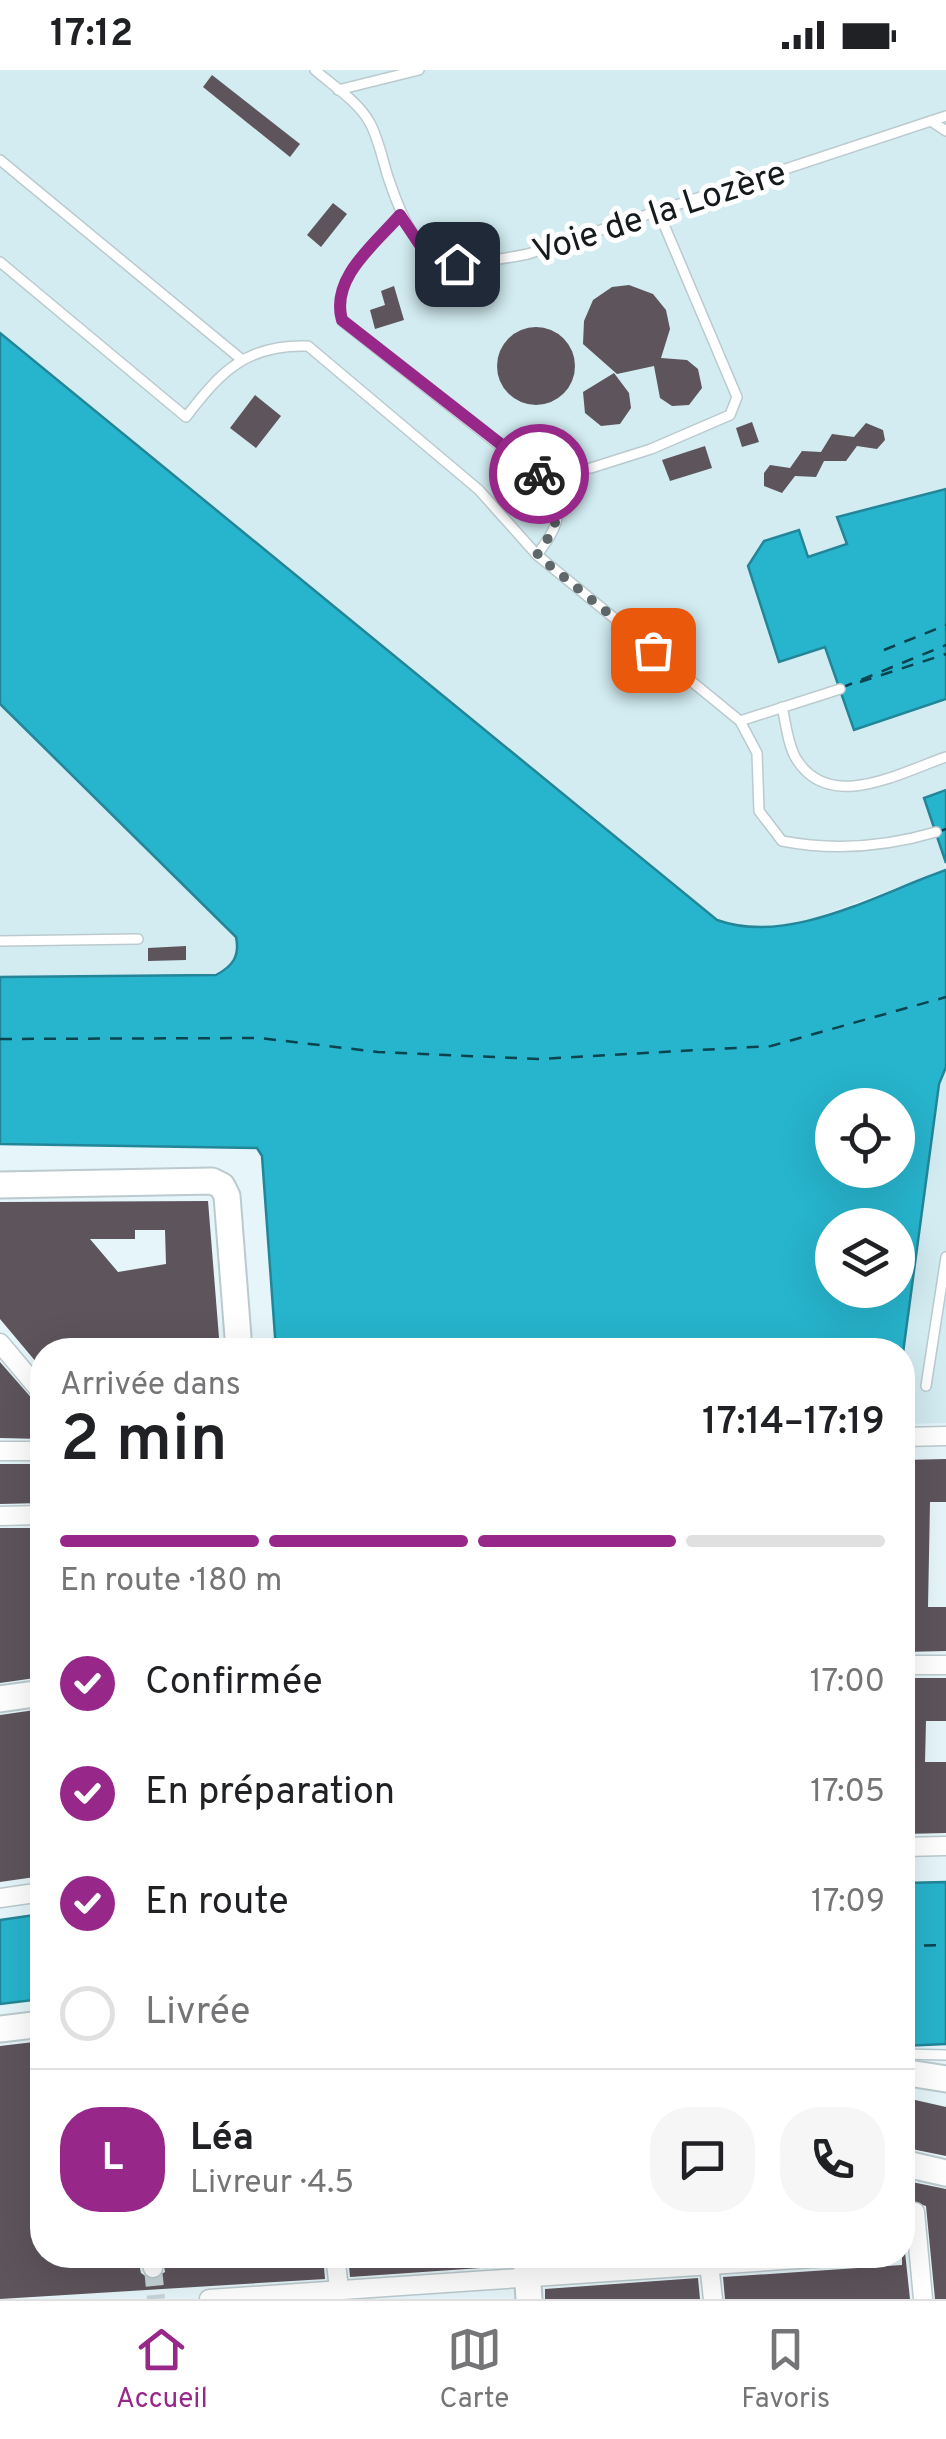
<!DOCTYPE html>
<html lang="fr">
<head>
<meta charset="utf-8">
<style>
  body { margin:0; font-family:Overpass,sans-serif; background:#f6f6f6; color:#202124; height:100vh; display:flex; flex-direction:column; font-size:38px; white-space:nowrap }
  * { box-sizing:border-box; margin:0 }
  p { font-size:32px; color:#757577 }
  .icon { flex:none; width:55px; height:55px; fill:none; stroke:currentColor; stroke-width:2; stroke-linecap:round; stroke-linejoin:round }
  .map { position:relative; flex:1; overflow:hidden }
  .details { position:absolute; left:30px; top:1268px; width:885px; height:930px; display:flex; flex-direction:column; background:#fff; border-radius:40px; box-shadow:0 10px 40px #0002 }
  .details>* { flex:none }
  .tools { position:absolute; left:815px; top:1018px; display:grid; gap:20px }
  .tools a { display:grid; place-items:center; width:100px; height:100px; border-radius:50%; background:#fff; box-shadow:0 10px 40px #0002; font-size:50px }
  .pin { position:absolute; display:grid; place-items:center; width:85px; height:85px; color:#fff; margin:-42px; border-radius:20px; box-shadow:0 5px 15px #0006 }
  .courier { position:absolute; display:grid; place-items:center; width:100px; height:100px; margin:-50px; border:8px solid #972889; border-radius:50%; background:#fff; color:#222; box-shadow:0 2px 12px #0007 }
  .summary em { font-style:normal; font-weight:600 }
  .summary div { display:flex; flex-direction:column-reverse }
  .summary { display:flex; align-items:center; justify-content:space-between; height:170px; padding:0 30px }
  h1 { font-size:65px; font-weight:600; line-height:75px }
  .bar { display:grid; grid-template-columns:repeat(4,1fr); gap:15px 10px; align-content:center; height:120px; padding:0 30px }
  .bar i { height:12px; border-radius:8px; background:#e0e0e0 }
  .bar .on { background:#972889 }
  .bar p { grid-column:span 4 }
  .line { display:flex; align-items:center; gap:25px; padding:0 30px; border-top:2px solid #e0e0e0 }
  .line div { flex:1 }
  .round { display:grid; place-items:center; flex:none; width:105px; height:105px; border-radius:40px; background:#f6f6f6 }
  ol { padding:0 30px; list-style:none }
  li { display:flex; align-items:center; gap:30px; height:110px }
  li p { margin-inline-start:auto }
  li .icon { padding:10px; border-radius:50%; background:#972889; color:#fff; stroke-width:4 }
  li:last-child { color:#757577 }
  li i { width:55px; height:55px; border:5px solid #e0e0e0; border-radius:50% }
  .status { display:flex; justify-content:space-between; align-items:center; height:70px; padding:0 50px; background:#fff; direction:ltr }
  .status svg { height:28px; fill:currentColor }
  .tab-bar { display:flex; justify-content:space-around; align-items:center; height:140px; border-top:2px solid #e0e0e0; background:#fff; font-size:28px; color:#757577 }
  .tab-bar a { display:grid; justify-items:center; gap:5px }
  .tab-bar .on { color:#972889 }
  .map>svg:first-child { display:block }
</style>
</head>
<body>
<div class="status"><b>17:12</b><svg viewBox="0 0 49 12"><path d="M0 12V9h3v3zM5 12V6h3v6zM10 12V3h3v9zM15 12V0h3v12zM26 1h20v11H26zM47 4h2v5h-2z"/></svg></div>
<div class="map">
<svg width="946" height="2229" viewBox="0 0 946 2229">
  <rect width="100%" height="100%" fill="#e5f5f9"/>
  <!-- built -->
  <g fill="#d2ecf1">
    <polygon points="0,0 946,0 946,419 838,446 847,474 808,487 799,460 779,592 825,576 854,660 946,629 946,720 925,728 946,800 795,855 752,859 717,850 0,263"/>
    <polygon points="0,634 236,867 237,886 227,899 216,905 0,907"/>
    <polygon points="946,997 946,1353 903,1354 903,1283 939,1014"/>
  </g>
  <!-- water -->
  <g fill="#27b4cd" stroke="#228698" stroke-width="2.5" fill-rule="evenodd">
    <path d="M0 263 717 850C789 876 877 824 946 800V997L939 1014 903 1283 276 1280 262 1086 257 1078 0 1074V907L216 905C233 896 240 886 236 867L0 634ZM832 1035H898V1100H832ZM832 1155H898V1220H832Z"/>
    <polygon points="946,419 946,629 854,660 825,577 779,592 748,496 764,471 799,460 808,487 847,474 837,447"/>
    <polygon points="946,720 946,793 924,728"/>
    <polygon points="946,1812 946,1974 903,1976 903,1813"/>
    <polygon points="42,1844 42,1929 0,1934 0,1850"/>
  </g>
  <g fill="none" stroke-linecap="round" stroke-linejoin="round">
    <!-- ferry -->
    <g stroke="#09444f" stroke-width="2.5" stroke-dasharray="12 10" stroke-linecap="butt">
      <polyline points="884,580 946,555"/>
      <polyline points="860,612 946,584"/>
      <polyline points="841,618 946,575"/>
      <polyline points="938,762 946,759"/>
      <polyline points="0,969 260,968 378,982 538,989 771,976 946,927"/>
      <polyline points="902,1876 946,1875"/>
    </g>
  </g>
  <!-- building -->
  <g fill="#5e545c" fill-rule="evenodd">
    <polygon points="212,5 300,74 290,87 203,17"/>
    <polygon points="333,133 347,144 321,177 307,165"/>
    <polygon points="629,215 653,224 666,240 670,259 661,288 687,290 698,299 702,318 689,335 672,336 660,328 654,296 617,304 583,274 584,251 593,230 612,217"/>
    <polygon points="394,216 404,250 375,259 370,240 385,235 381,221"/>
    <circle cx="536" cy="296" r="39"/>
    <polygon points="614,303 629,323 631,338 620,354 601,356 585,343 583,322"/>
    <polygon points="255,325 281,346 256,378 230,358"/>
    <polygon points="752,352 759,372 742,377 736,358"/>
    <polygon points="866,353 883,360 885,370 877,379 857,376 846,391 824,391 816,407 795,406 782,423 764,416 764,403 770,395 790,398 802,381 821,382 832,364 854,367"/>
    <polygon points="705,376 712,398 670,411 662,390"/>
    <polygon points="186,876 186,890 148,891 148,878"/>
    <path d="M208 1131 220 1280H42V1299L0 1249V1132ZM135 1160H165L166 1194 118 1202 90 1169H135Z"/>
    <polygon points="0,1292 42,1340 42,1369 0,1368"/>
    <polygon points="946,1389 946,1432 930,1432 928,1537 946,1537 946,1581 902,1582 902,1390"/>
    <polygon points="42,1394 42,1433 0,1434 0,1394"/>
    <polygon points="42,1458 42,1607 0,1613 0,1458"/>
    <polygon points="902,1608 946,1608 946,1651 926,1651 925,1692 946,1692 946,1763 902,1764 910,1674 902,1674"/>
    <polygon points="42,1639 42,1724 32,1726 36,1754 42,1752 42,1806 0,1812 0,1645"/>
    <polygon points="42,1971 42,2185 137,2185 141,2203 151,2210 165,2202 162,2185 323,2185 325,2209 0,2229 0,1976"/>
    <polygon points="902,2027 946,2037 946,2086 902,2077"/>
    <polygon points="902,2110 946,2119 946,2229 935,2229 926,2136 902,2129"/>
    <polygon points="902,2154 910,2229 725,2229 723,2207 902,2195"/>
    <polygon points="348,2185 510,2185 510,2196 350,2207"/>
    <polygon points="698,2208 700,2229 545,2229 545,2219"/>
  </g>
  <g fill="none" stroke-linecap="round" stroke-linejoin="round">
    <!-- street-tunnel -->
    <polyline stroke="#c6d4d8" stroke-width="18" stroke-dasharray="18 9" stroke-linecap="butt" points="153,2198 156,2229"/>
    <defs>
      <g id="lane">
        <path d="M315 0C333 16 358 31 370 53 378 68 382 87 387 104 417 194 436 202 528 184L946 46"/>
        <polyline points="338,20 419,0"/>
        <polyline points="931,51 946,61"/>
        <polyline points="0,90 241,289"/>
        <path d="M401 145C375 174 330 208 342 251L548 414C567 443 555 460 537 485"/>
        <path d="M0 192 186 347C221 301 247 274 308 276L479 420 537 485 740 651 757 683 759 741 782 771C834 781 885 777 936 762"/>
        <polyline points="591,398 651,379 730,345 737,327 659,143"/>
        <path d="M782 637C786 653 788 677 797 690 831 743 901 702 946 687"/>
        <polyline points="740,651 840,619"/>
        <polyline points="0,871 138,869"/>
        <polyline points="926,1316 946,1187"/>
        <polyline points="902,1984 946,1985"/>
      </g>
      <g id="street">
        <polyline points="0,1273 42,1323"/>
        <polyline points="902,1367 946,1366"/>
        <polyline points="0,1381 42,1381"/>
        <polyline points="0,1446 42,1445"/>
        <polyline points="902,1595 946,1595"/>
        <polyline points="902,1777 946,1776"/>
        <polyline points="0,1828 42,1822"/>
        <polyline points="902,2141 915,2142 923,2229"/>
        <polyline points="149,2185 153,2198"/>
        <polyline points="335,2185 339,2219"/>
        <polyline points="708,2185 713,2229"/>
        <polyline points="209,2229 859,2185"/>
      </g>
      <g id="secondary">
        <polyline points="0,1115 212,1111 222,1116 227,1126 239,1280"/>
        <polyline points="0,1629 42,1623"/>
        <polyline points="0,1959 42,1954"/>
        <polyline points="902,2002 946,2009"/>
        <polyline points="902,2093 946,2103"/>
        <polyline points="526,2185 529,2229"/>
      </g>
    </defs>
    <!-- lane casing -->
    <use href="#lane" stroke="#bbcace" stroke-width="12"/>
    <!-- street casing -->
    <use href="#street" stroke="#bbcace" stroke-width="21"/>
    <!-- secondary casing -->
    <use href="#secondary" stroke="#bbcace" stroke-width="29"/>
    <!-- lane -->
    <use href="#lane" stroke="#fff" stroke-width="9"/>
    <!-- street -->
    <use href="#street" stroke="#fff" stroke-width="18"/>
    <!-- secondary -->
    <use href="#secondary" stroke="#fff" stroke-width="25"/>
  </g>
  <g fill="none" stroke-linecap="round" stroke-linejoin="round">
    <!-- done -->
    <path stroke="#5e6769" stroke-width="10" stroke-dasharray="0 18" d="M539 404C567 434 559 454 537 485L653 580"/>
    <!-- route -->
    <path stroke="#972889" stroke-width="12" d="M457 194 420 175 400 145C375 174 330 208 342 250L539 404"/>
  </g>
  <g text-anchor="middle" stroke-width="10" stroke-linejoin="round" paint-order="stroke">
    <!-- street labels -->
    <g font-size="35" fill="#151a1c" stroke="#fff">
      <text transform="translate(659 141) rotate(-18)" y="12">Voie de la Lozère</text>
    </g>
  </g>
</svg>
<div class="tools">
<a><svg class="icon" aria-label="locate" viewBox="0 0 24 24"><circle cx="12" cy="12" r="6"/><path d="M12 2v4M12 18v4M2 12h4M18 12h4"/></svg></a>
<a><svg class="icon" aria-label="layers" viewBox="0 0 24 24"><path d="M12 4l9 5-9 5-9-5zM3 14l9 5 9-5"/></svg></a>
</div>
<div class="pin" style="left:653px;top:580px;background:#ea580c"><svg class="icon" aria-label="bag" viewBox="0 0 24 24"><path d="M5 8h14l-1 12H6zM9 8a3 3 0 0 1 6 0"/></svg></div>
<div class="pin" style="left:457px;top:194px;background:#1f2937"><svg class="icon" aria-label="home" viewBox="0 0 24 24"><path d="M3 11l9-7 9 7M6 9v11h12V9"/></svg></div>
<div class="courier" style="left:539px;top:404px"><svg class="icon" aria-label="bike" viewBox="0 0 24 24"><circle cx="6" cy="16" r="4"/><circle cx="18" cy="16" r="4"/><path d="M6 16l4-8h5l3 8M10 8l3 8H6M13 5h3"/></svg></div>
<section class="details">
<div class="summary"><div><h1>2 min</h1><p>Arrivée dans</p></div><em>17:14–17:19</em></div>
<div class="bar"><i class="on"></i><i class="on"></i><i class="on"></i><i></i><p>En route · 180 m</p></div>
<ol>
<li><svg class="icon" aria-label="check" viewBox="0 0 24 24"><path d="M5 12l5 5 9-10"/></svg>Confirmée<p>17:00</p></li>
<li><svg class="icon" aria-label="check" viewBox="0 0 24 24"><path d="M5 12l5 5 9-10"/></svg>En préparation<p>17:05</p></li>
<li><svg class="icon" aria-label="check" viewBox="0 0 24 24"><path d="M5 12l5 5 9-10"/></svg>En route<p>17:09</p></li>
<li><i></i>Livrée</li>
</ol>
<div class="line" style="height:180px"><b class="round" style="background:#972889;color:#fff">L</b><div><b>Léa</b><p>Livreur · 4.5</p></div><a class="round"><svg class="icon" aria-label="chat" viewBox="0 0 24 24"><path d="M4 5h16v11H9l-5 4z"/></svg></a><a class="round"><svg class="icon" aria-label="phone" viewBox="0 0 24 24"><path d="M5 4h4l2 5-3 2q2 4 5 5l2-3 5 2v4C11 20 4 13 5 4z"/></svg></a></div>
</section>
</div>
<nav class="tab-bar">
<a class="on"><svg class="icon" aria-label="home" viewBox="0 0 24 24"><path d="M3 11l9-7 9 7M6 9v11h12V9"/></svg>Accueil</a>
<a><svg class="icon" aria-label="map" viewBox="0 0 24 24"><path d="M3 6l6-2 6 2 6-2v14l-6 2-6-2-6 2zM9 4v14M15 6v14"/></svg>Carte</a>
<a><svg class="icon" aria-label="saved" viewBox="0 0 24 24"><path d="M7 4h10v16l-5-4-5 4z"/></svg>Favoris</a>
</nav>
</body>
</html>
